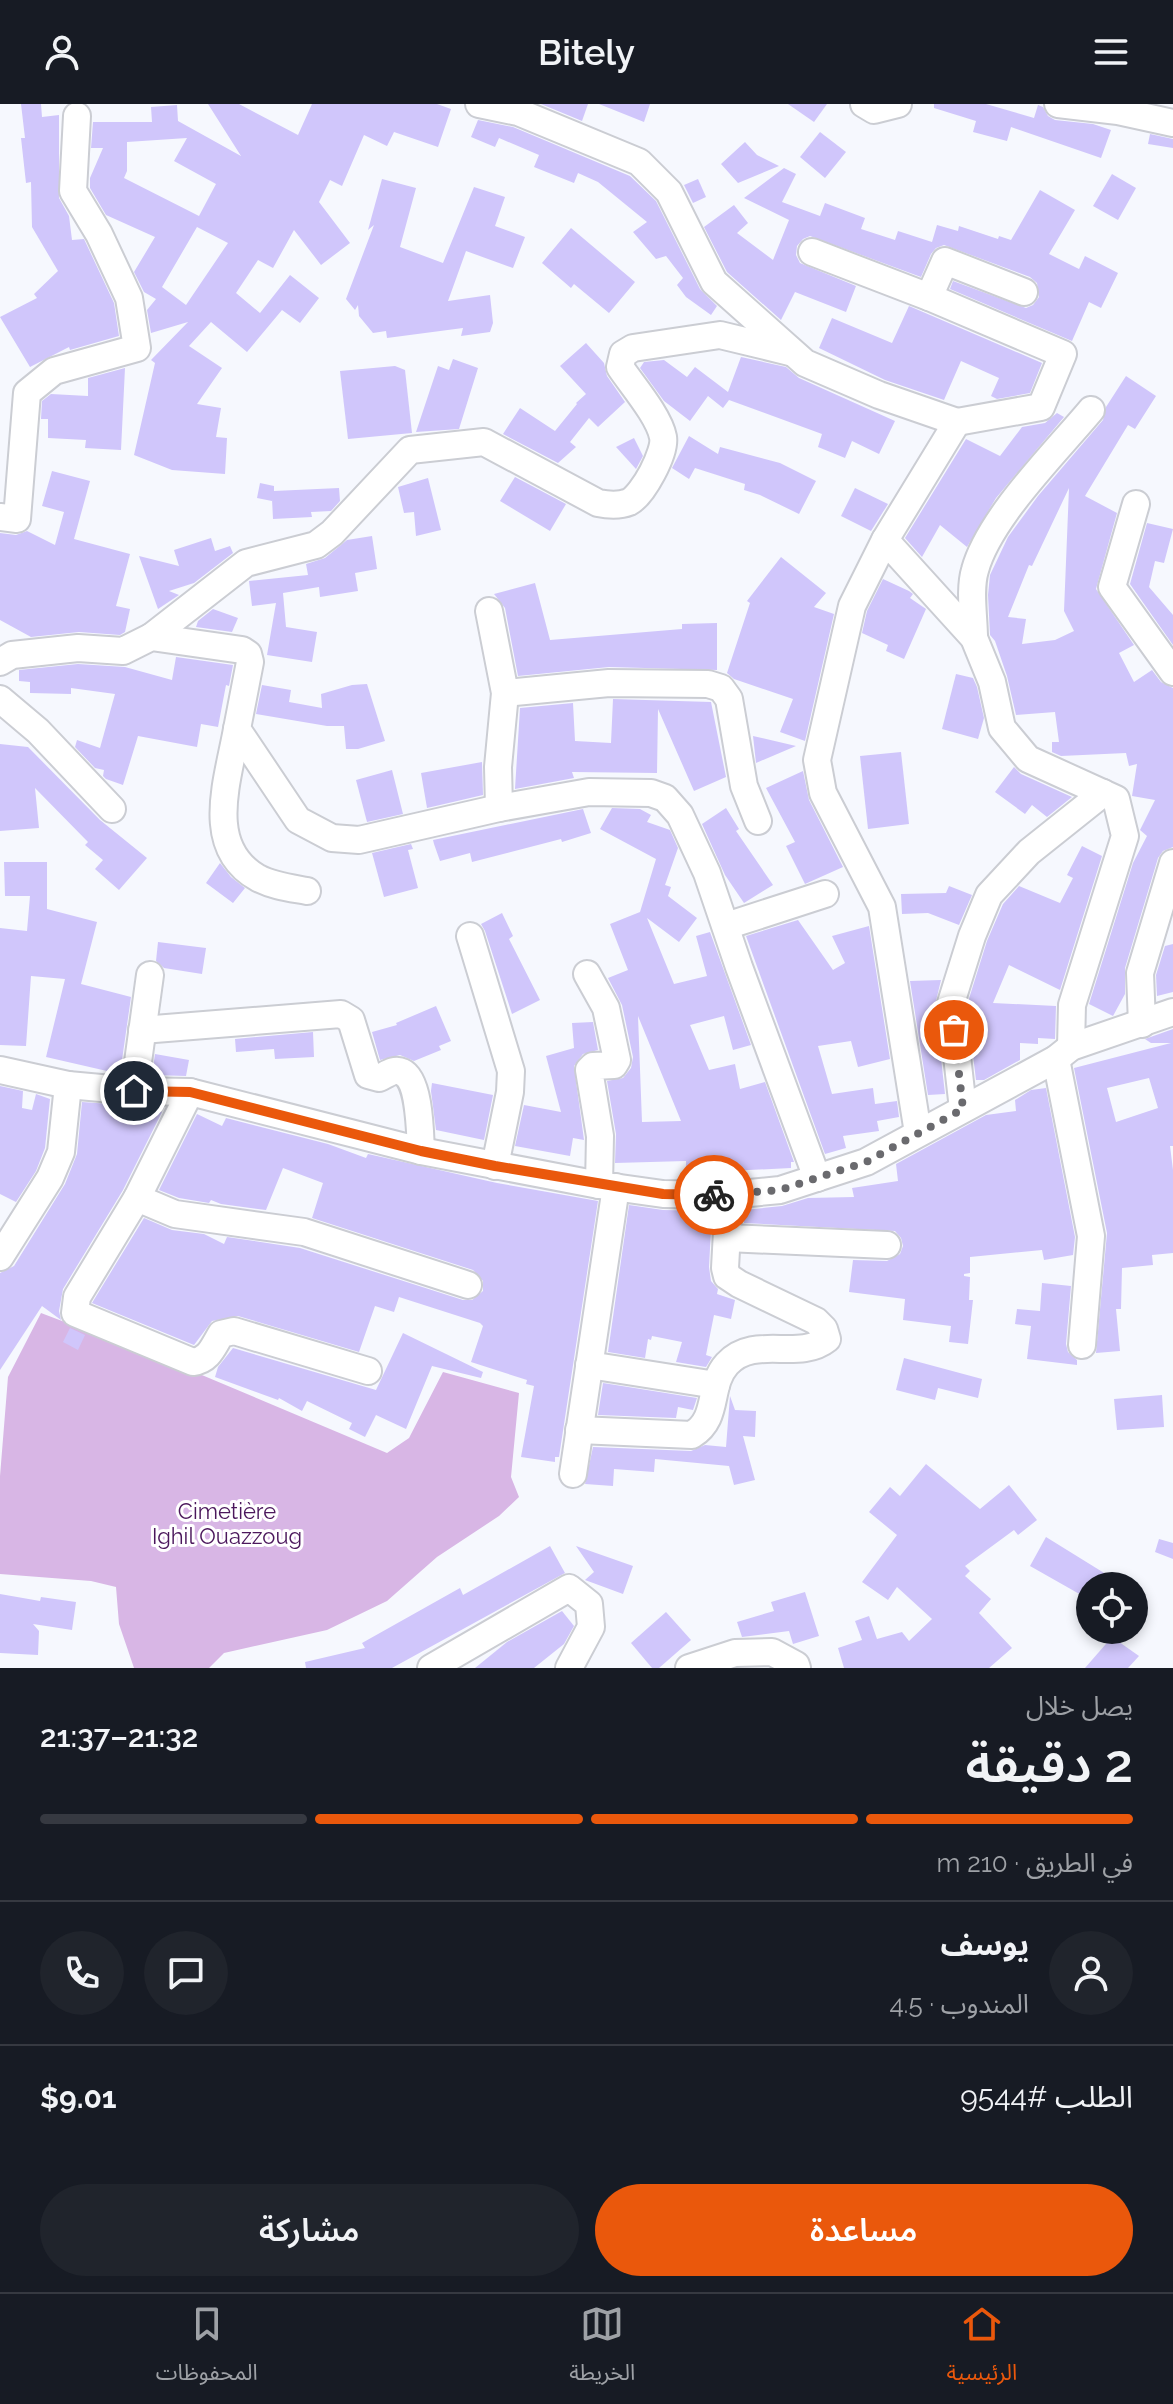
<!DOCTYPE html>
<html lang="ar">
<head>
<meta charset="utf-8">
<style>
  body { margin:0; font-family:Raleway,"Noto Sans Arabic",sans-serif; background:#20242c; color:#f1f3f6; direction:rtl; height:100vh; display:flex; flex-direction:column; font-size:30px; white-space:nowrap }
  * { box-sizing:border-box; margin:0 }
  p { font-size:26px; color:#9ea1a6 }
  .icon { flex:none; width:44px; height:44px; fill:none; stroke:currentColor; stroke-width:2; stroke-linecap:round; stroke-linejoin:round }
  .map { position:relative; height:1564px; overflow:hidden; direction:ltr }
  .panel { display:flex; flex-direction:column; background:#171b24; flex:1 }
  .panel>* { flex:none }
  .tools { position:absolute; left:1076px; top:1468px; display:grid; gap:16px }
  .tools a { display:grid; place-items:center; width:72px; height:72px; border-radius:50%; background:#171b24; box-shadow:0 4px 12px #0003; font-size:40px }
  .pin { position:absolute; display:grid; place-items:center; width:68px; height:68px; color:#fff; margin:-34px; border:4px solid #fff; border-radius:50%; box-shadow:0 2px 8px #0007 }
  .courier { position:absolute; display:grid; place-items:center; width:80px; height:80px; margin:-40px; border:6px solid #ea580c; border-radius:50%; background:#fff; color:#222; box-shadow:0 2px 10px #0007 }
  .overview em { font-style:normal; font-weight:600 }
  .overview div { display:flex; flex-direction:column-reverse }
  .overview { display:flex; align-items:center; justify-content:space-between; height:136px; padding:0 40px }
  h1 { font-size:52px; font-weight:600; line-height:60px }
  .bar { display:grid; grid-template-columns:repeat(4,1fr); gap:12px 8px; align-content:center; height:96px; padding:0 40px }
  .bar i { height:10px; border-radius:6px; background:#363941 }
  .bar .active { background:#ea580c }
  .bar p { grid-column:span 4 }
  .line { display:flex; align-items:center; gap:20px; padding:0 40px; border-top:2px solid #363941 }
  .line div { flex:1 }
  .round { display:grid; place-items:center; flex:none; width:84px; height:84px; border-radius:42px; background:#20242c }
  .cta { display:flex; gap:16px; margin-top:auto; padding:16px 40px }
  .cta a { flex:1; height:92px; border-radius:48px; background:#ea580c; color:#fff; font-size:32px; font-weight:600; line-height:92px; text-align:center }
  .cta a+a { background:#20242c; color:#f1f3f6 }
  header { display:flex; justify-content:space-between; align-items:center; height:104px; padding:0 40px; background:#171b24; font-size:36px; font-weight:600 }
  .tabs { display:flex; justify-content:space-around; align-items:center; height:112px; border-top:2px solid #363941; background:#171b24; font-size:22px; color:#9ea1a6 }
  .tabs a { display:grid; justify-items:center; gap:4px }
  .tabs .active { color:#ea580c }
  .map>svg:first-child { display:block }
</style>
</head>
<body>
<header><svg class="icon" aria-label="menu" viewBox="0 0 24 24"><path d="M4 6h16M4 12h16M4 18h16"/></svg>Bitely<svg class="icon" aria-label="person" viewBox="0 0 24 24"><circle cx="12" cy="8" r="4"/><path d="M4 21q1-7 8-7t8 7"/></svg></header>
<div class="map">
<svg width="1173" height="1564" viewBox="0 0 1173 1564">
  <rect width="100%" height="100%" fill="#f6f8fe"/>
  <!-- green -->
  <polygon fill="#d8b6e5" points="41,1209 178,1261 387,1349 409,1334 443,1268 519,1289 511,1373 519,1393 499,1412 437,1453 387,1497 327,1526 224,1549 209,1564 134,1564 119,1520 116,1483 91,1477 0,1470 0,1372 8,1273"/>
  <!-- building -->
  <g fill="#d0c6fb" fill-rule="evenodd">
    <polygon points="21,0 41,0 42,13 59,11 59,94 69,112 72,136 84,135 114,199 119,232 70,246 69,243 30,263 0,213 37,194 34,190 58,167 32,123 31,78 26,79 21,34 25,34"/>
    <path d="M208 0H239L298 31 312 0H437L451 5 438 43 394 28 387 42 364 31 342 82 330 76 319 98 350 139 321 161 294 126 273 164 258 156 236 189 260 209 290 171 319 194 300 219 282 206 247 248 211 218 189 242 222 264 197 300 221 304 216 333 227 334 225 370 172 366 134 351 155 259 151 256 188 218 151 229 147 206 156 195 144 188 134 168 155 133 106 111 90 84V74L103 44H91L93 18H152L151 3 177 1 178 17 241 52ZM187 34 174 57 216 80 199 112 124 74 127 67V38ZM197 123 228 139 186 201 162 183Z"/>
    <polygon points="541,0 588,0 582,17"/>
    <polygon points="599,0 650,0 644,18"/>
    <polygon points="788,0 827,0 814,18"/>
    <polygon points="934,0 986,0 1034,14 1038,1 1043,3 1048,12 1055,16 1093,20 1111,26 1101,54 1011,23 1007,37 973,28 976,17 934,4"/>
    <polygon points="478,16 513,23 630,72 656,97 700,185 717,202 711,211 686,193 677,181 683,174 666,152 656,155 633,128 647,118 598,78 578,69 574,79 534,63 539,51 499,34 495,43 471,33"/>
    <polygon points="820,28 846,48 825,74 800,53"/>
    <polygon points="1150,30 1173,35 1173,44 1148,40"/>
    <polygon points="745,38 757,51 779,62 738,79 721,60"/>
    <polygon points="784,64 796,70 782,98 820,112 825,99 865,114 861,125 895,136 898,127 932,138 937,121 958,127 959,122 998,135 999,132 1011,136 1040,86 1075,106 1049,150 1079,165 1085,152 1118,169 1101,204 1089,198 1072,237 950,185 953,177 1026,204 1033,201 1039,193 1037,179 1030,173 944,141 936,144 931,150 921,173 810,132 803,135 797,142 796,151 800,159 856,182 846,208 795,188 781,216 727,168 704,123 734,101 748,119 737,129 773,156 789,116 744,94"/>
    <polygon points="1112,70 1136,84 1118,116 1093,102"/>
    <polygon points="382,75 416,84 400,143 443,159 474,83 505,93 495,122 525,133 513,164 466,147 448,197 490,191 493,219 490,228 461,232 463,224 387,234 386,227 373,229 359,212 358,201 355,206 346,195 374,121 368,126"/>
    <polygon points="698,75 706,93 693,99 684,81"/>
    <polygon points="571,124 635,178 609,209 574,180 571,184 542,159"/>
    <polygon points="909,202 1042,259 1030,289 997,295 991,292 999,274 961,257 944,296 885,276 819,244 832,214 892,239"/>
    <polygon points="586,239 604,259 607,272 625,298 598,323 589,314 570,338 576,343 558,359 503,330 520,304 555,327 577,300 576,299 586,290 560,262"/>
    <polygon points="741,253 786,263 799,274 895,317 879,350 852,337 845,354 818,343 822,330 729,296 723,304 708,292 690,317 664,297 640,264 644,258 664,256 687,273 695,263 728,288"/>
    <polygon points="453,255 478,264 459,325 416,328 438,262 449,266"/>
    <polygon points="395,262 405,266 412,329 348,335 340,267"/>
    <polygon points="125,264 121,346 85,344 86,336 48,334 48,315 41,315 42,297 51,290 88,292 88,274"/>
    <path d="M1126 272 1156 292 1135 325 1128 321 1085 392 1117 409 1096 485 1134 541 1119 549 1134 578 1152 566 1161 578 1173 584V743L1163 747 1158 754 1125 864V890L1113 912 1089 900 1133 759 1147 732 1140 726 1155 696 1132 692 1137 660 1129 662 1126 649 1061 652 1052 648V638H1059L1055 608 1016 611 1007 572 995 537 990 531 988 491 990 471 1008 433 1038 392 1103 316 1106 303ZM1069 384 1064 507 1074 527 1055 536 1022 540 1026 515 1008 513 1029 461 1032 462Z"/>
    <polygon points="1057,309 1064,313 996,394 967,443 940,421 922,453 905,434 966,335 1000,352 1022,323 1045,319"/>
    <polygon points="689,332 718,350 720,343 780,359 816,377 799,410 760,391 744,386 745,380 695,364 689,375 672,364"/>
    <polygon points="634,334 643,352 636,365 616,343"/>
    <polygon points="52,367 90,377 74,435 130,450 116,502 130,505 125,528 120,531 79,528 31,533 0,516 0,429 16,431 27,427 55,441 64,408 42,402"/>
    <polygon points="515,373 566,400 550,427 500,397"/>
    <polygon points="428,374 441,426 416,432 414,408 404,409 398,383"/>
    <polygon points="260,379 274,382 274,387 339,384 340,397 331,407 311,408 312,413 273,415 272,395 272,397 257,394"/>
    <polygon points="855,384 888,400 871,427 841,412"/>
    <polygon points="1147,419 1173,425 1164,459 1155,457 1149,483 1173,511 1173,541 1130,480"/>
    <polygon points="372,432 377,465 355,469 358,487 320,493 319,483 283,489 286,523 317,528 312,558 267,551 276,499 252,502 249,477 308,471 306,460 325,454 347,436"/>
    <polygon points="211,434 215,447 230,442 233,449 194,479 169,487 179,491 158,505 139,452 179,462 174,446"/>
    <polygon points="781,453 826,489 814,503 834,510 805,637 780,628 793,595 734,575 727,569 750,499 747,497"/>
    <polygon points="883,475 909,487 913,490 910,494 926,505 904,555 886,547 888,541 862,529 867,507"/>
    <polygon points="535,479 550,536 682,525 682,520 717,519 717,566 609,563 518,572 505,504 494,490"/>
    <polygon points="213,505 238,514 232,528 196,523 198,517"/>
    <polygon points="176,553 233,561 229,582 226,581 218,623 201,620 197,643 138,632 123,681 106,675 103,672 104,666 95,664 75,643 77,636 100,644 115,590 71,584 71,590 30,589 30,578 19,577 19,566 78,560 125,563 172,576"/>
    <polygon points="956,570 973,574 977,583 984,614 978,635 942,625"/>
    <polygon points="367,580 385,637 358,645 346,645 344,622 327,622 256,610 262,581 291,586 289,598 322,604 321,590 352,581"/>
    <polygon points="613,595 711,598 726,673 694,687 658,605 657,669 572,668 574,674 515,685 520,604 573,599 575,637 611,639"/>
    <polygon points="753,632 796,642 756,659"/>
    <polygon points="0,640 28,643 100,716 147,754 119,786 95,765 103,756 85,741 88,738 35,684 39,724 0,727"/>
    <polygon points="901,648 909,720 868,725 860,652"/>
    <polygon points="482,658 483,691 427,704 421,669"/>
    <polygon points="1014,663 1021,670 1072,693 1047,713 1032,701 1025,710 995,688"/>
    <polygon points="392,666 403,710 367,718 356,676"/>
    <polygon points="803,667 809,696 843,763 805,780 786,742 795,738 766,684"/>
    <path d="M612 704 640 705 651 711 647 718 670 726 678 744 665 781 671 783 668 792 697 814 679 838 647 814 674 880 707 872 696 832 710 828 751 941 733 946 724 912 690 921 709 966 735 960 740 985 765 978 794 1058H791V1064L686 1069V1057L615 1059 616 1030 607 977 623 974 631 964 633 953 622 901 608 874 628 866 610 820 640 808 656 755 600 725ZM638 912 681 1017 642 1018Z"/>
    <polygon points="726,704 739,725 736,727 773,781 744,799 725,771 702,720"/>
    <polygon points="583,705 591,729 562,738 561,735 472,758 470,749 440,757 434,740 433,736"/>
    <polygon points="411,740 413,745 408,746 418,784 384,793 372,749"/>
    <polygon points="1082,742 1102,752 1060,886 1009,861 993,899 1056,902 1055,935 1038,934 1038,940 1020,939 1020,956 984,976 976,976 967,901 987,837 1003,800 1019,782 1060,799 1073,774 1067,771"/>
    <polygon points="4,758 47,758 47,805 97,818 81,880 131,893 120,970 46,953 65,875 31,872 26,942 0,941 0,824 27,827 30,792 5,792"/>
    <polygon points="220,759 231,773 245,784 233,799 206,779"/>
    <polygon points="949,782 972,791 959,821 928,809 902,810 901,790 946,789"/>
    <polygon points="502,809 513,832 509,835 540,896 512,910 485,827 481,820"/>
    <polygon points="798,816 833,866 845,859 832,832 869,822 890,955 858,963 851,937 818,942 832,990 873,984 875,1000 897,997 899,1013 877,1017 879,1027 843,1032 846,1044 825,1050 746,832"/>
    <polygon points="158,838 206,844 202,870 164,864 156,857"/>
    <polygon points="1173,840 1173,888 1157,892 1156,871 1165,842"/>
    <polygon points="941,876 935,901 945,990 928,991 910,877"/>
    <polygon points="436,902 451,937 439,942 441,946 414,957 400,951 380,956 372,928 397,921 396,919"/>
    <polygon points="593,918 598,946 583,950 574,962 584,1036 573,1034 570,1052 515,1042 524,1001 561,1008 546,952 574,944 572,919"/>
    <path d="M1173 925V1042H1170L1173 1066V1149L1152 1151 1153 1161 1122 1164 1121 1205H1116L1120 1247 1096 1249 1107 1129 1074 964 1171 939H1151L1145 935ZM1149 974 1158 1004 1116 1018 1107 984Z"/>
    <polygon points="313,928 314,953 275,955 274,945 236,948 235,935"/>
    <polygon points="155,950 189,956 186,972 152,971"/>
    <polygon points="432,979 493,991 484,1036 436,1026 431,987"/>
    <polygon points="0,982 23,987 22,1004 32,1006 36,990 50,995 45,1044 36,1067 16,1098 0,1090"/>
    <polygon points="1046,984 1075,1133 1073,1151 1044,1156 1042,1146 970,1153 970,1169 964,1170 964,1172 970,1173 969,1196 973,1196 968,1240 949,1238 951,1222 903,1216 905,1195 849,1188 853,1156 887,1157 900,1150 903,1142 901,1134 895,1127 744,1119 744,1106 782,1102 808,1094 854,1093 852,1084 898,1077 896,1060 986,1011 1016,1007 1015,996 1031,986"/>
    <polygon points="82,998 153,1003 162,1008 123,1086 63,1185 59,1207 61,1216 42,1202 0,1266 0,1169 14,1162 65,1080 77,1050"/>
    <polygon points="197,1010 222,1022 226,1014 328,1040 366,1054 368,1050 497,1079 598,1097 559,1353 555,1353 555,1358 521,1353 534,1282 526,1280 527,1276 471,1258 483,1222 480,1219 399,1193 394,1208 375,1202 359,1248 238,1212 212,1217 194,1241 92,1199 144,1114 172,1126 204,1130 224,1140 227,1133 300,1144 463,1196 472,1196 483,1187 483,1177 473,1166 312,1114 323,1079 283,1064 266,1106 221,1100 211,1096 209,1099 179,1094 159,1086"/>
    <polygon points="629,1101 663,1106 712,1107 709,1163 711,1177 718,1185 717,1190 735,1196 731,1215 714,1211 706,1251 712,1253 706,1263 676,1258 682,1238 652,1232 651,1236 648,1235 645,1254 608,1248"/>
    <polygon points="1042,1179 1071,1182 1066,1240 1068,1248 1077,1256 1077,1261 1027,1255 1031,1222 1015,1220 1017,1205 1040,1207"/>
    <polygon points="70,1224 85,1231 78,1246 63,1238"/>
    <polygon points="403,1229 483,1268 481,1274 432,1262 406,1325 376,1311 365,1333 349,1325 352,1319 307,1297 302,1307 279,1294 278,1296 215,1273 218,1263 233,1244 376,1286"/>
    <polygon points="904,1254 982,1275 978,1294 938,1284 935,1296 896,1286"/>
    <polygon points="603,1279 697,1294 693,1306 678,1303 676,1314 598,1311"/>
    <polygon points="1162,1291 1164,1323 1117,1326 1114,1295"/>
    <polygon points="730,1292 735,1306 756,1307 755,1333 743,1332 755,1376 734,1381 729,1362 655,1355 654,1368 614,1365 613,1382 585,1380 593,1343 691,1347 705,1341 726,1343"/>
    <polygon points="926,1360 980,1405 1009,1381 1037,1416 1018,1431 1014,1426 965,1462 970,1467 965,1472 991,1495 979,1509 1012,1544 989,1564 844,1564 838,1544 862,1536 855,1517 869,1512 877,1535 902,1528 909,1537 932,1515 897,1483 888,1496 862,1478 897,1431 869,1408 890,1383 900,1392"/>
    <polygon points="1046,1433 1109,1472 1102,1482 1090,1482 1090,1496 1030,1462"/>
    <polygon points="1159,1435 1173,1439 1173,1455 1155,1448"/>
    <polygon points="550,1442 565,1469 392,1564 306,1564 305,1558 365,1544 362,1539 460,1484 463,1491"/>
    <polygon points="576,1442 633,1462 623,1490 585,1476 594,1468"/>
    <polygon points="805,1488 819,1532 793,1540 789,1527 742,1533 737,1518 774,1507 771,1498"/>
    <polygon points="0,1490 40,1497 41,1493 76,1498 72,1526 33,1520 39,1527 38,1551 0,1549"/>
    <polygon points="562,1507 574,1522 564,1540 534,1564 475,1564 507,1538"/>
    <polygon points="666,1508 691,1536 659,1564 652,1564 631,1539"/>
    <polygon points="1112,1533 1139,1552 1128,1564 1085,1564"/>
  </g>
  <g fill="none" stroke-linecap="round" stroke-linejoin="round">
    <defs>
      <g id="minor">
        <polyline points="479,0 518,8 639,58 669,88 714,178 805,259 879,291 957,318 885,436 974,534 992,578 1002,624 1028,655 1116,695 1125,732 1072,901 1071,943"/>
        <polyline points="864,0 874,6 898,0"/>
        <polyline points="1058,0 1118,7 1173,19"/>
        <polyline points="812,148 929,193"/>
        <polyline points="957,318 1041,303 1063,250 929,193 945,157 1024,188"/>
        <polyline points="1136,400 1112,483 1173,568"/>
        <polyline points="0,413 17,415 27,289 54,267 137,244 129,194 99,130 73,87 77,12"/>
        <polyline points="885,436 852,502 817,656 823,689 882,803 918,1029"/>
        <polyline points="489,507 505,589 498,663 499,704"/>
        <path d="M151 533 246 459 316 441 332 429 410 346 484 338 598 399C608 401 619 402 629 398 643 391 666 348 663 333 659 312 632 281 620 263L623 250 633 244 720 231 790 248"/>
        <path d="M974 534C974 513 969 486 975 466 989 414 1056 348 1091 306"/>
        <polyline points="0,558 12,551 78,544 123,547 151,533 242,546 248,550 250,558 237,625 298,716 332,734 359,736 499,704 589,688 651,689 665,694 680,711 707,769 739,863 817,1074"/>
        <polyline points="505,589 609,579 708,580 721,584 729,595 744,682 758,717"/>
        <polyline points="0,595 38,627 112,705"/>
        <path d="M237 625C228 676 203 743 258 774 273 782 291 784 307 787"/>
        <polyline points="726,822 825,790"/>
        <polyline points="470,832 511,967 510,988 495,1062"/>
        <polyline points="587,870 606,904 617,956 614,961 593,962 589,966 600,1032 599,1081"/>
        <polyline points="1142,920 1140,869 1173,759"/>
        <path d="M142 926 341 910 351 916 368 971 379 974C386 971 394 964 402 968 420 976 420 1030 421 1047"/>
        <polyline points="1056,955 1091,1132 1082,1241"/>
        <polyline points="0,966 68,981 134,987 190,988 421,1047 599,1081 663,1090 729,1091 780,1086 866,1058 1056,955 1071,943 1173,908"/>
        <polyline points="134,987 150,871"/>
        <path d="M190 988 137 1094 77 1193 75 1209 193 1258C209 1256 213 1243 221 1230L234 1227 368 1267"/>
        <polyline points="963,1005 951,899 972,832 989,791 1029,748 1103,689"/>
        <polyline points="137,1094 175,1110 304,1128 468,1181"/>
        <polyline points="727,1134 887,1141"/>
        <polyline points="0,1153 50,1074 61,1048 68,981"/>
        <polyline points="589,1261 716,1281"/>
        <path d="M579 1326 692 1331C720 1314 707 1282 727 1260 755 1230 798 1258 827 1235L824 1225 816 1217 739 1180 727 1172 725 1164 729 1091"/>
        <polyline points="573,1370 616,1083"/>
        <polyline points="431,1564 569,1484 589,1500 591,1523 569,1564"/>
        <polyline points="689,1564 735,1549 772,1548 796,1561 797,1564"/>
      </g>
    </defs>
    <!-- minor casing -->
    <use href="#minor" stroke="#cbcdd3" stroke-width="30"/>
    <!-- minor -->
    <use href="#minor" stroke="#fff" stroke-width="26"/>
  </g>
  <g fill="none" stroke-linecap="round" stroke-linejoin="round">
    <!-- done -->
    <polyline stroke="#6a6a6e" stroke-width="8" stroke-dasharray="0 14.4" points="714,1091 780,1086 866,1058 963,1005 954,926"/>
    <!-- route -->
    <polyline stroke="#ea580c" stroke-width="10" points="134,987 190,988 421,1047 495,1062 663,1090 714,1091"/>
  </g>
  <g text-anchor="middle" stroke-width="6" stroke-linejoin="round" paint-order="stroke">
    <!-- park labels -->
    <g font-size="22" fill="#4b175c" stroke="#fff">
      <text x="227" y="1415">Cimetière<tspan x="227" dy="25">Ighil Ouazzoug</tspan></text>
    </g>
  </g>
</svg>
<div class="tools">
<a><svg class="icon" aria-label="locate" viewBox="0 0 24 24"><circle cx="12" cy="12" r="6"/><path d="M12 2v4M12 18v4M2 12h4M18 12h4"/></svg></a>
</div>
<div class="pin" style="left:954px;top:926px;background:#ea580c"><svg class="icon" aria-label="bag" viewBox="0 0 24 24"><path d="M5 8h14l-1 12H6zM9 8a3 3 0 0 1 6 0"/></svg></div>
<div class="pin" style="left:134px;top:987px;background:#1f2937"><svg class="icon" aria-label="home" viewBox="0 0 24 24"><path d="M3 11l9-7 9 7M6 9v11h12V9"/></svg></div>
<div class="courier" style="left:714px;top:1091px"><svg class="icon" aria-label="bike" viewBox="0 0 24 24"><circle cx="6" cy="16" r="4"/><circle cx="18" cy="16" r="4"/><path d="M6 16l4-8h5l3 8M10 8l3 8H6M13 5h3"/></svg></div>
</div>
<section class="panel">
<div class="overview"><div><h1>2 دقيقة</h1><p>يصل خلال</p></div><em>21:32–21:37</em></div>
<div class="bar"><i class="active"></i><i class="active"></i><i class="active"></i><i></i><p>في الطريق · 210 m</p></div>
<div class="line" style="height:144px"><a class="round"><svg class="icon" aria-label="person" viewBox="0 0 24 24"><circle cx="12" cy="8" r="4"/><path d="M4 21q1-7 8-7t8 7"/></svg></a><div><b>يوسف</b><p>المندوب · 4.5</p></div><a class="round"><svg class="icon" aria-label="chat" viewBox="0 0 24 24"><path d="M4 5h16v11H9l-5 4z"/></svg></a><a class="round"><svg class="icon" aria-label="phone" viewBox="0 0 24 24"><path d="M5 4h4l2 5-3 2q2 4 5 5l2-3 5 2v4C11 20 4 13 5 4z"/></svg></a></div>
<div class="line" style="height:104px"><div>الطلب #9544</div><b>$9.01</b></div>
<div class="cta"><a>مساعدة</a><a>مشاركة</a></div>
</section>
<nav class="tabs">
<a class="active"><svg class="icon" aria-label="home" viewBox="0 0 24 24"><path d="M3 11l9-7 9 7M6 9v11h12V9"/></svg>الرئيسية</a>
<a><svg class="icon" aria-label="map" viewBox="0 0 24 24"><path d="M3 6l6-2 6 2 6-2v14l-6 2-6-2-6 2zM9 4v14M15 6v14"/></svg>الخريطة</a>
<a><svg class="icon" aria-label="saved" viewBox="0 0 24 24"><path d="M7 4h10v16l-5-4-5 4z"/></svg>المحفوظات</a>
</nav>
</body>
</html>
